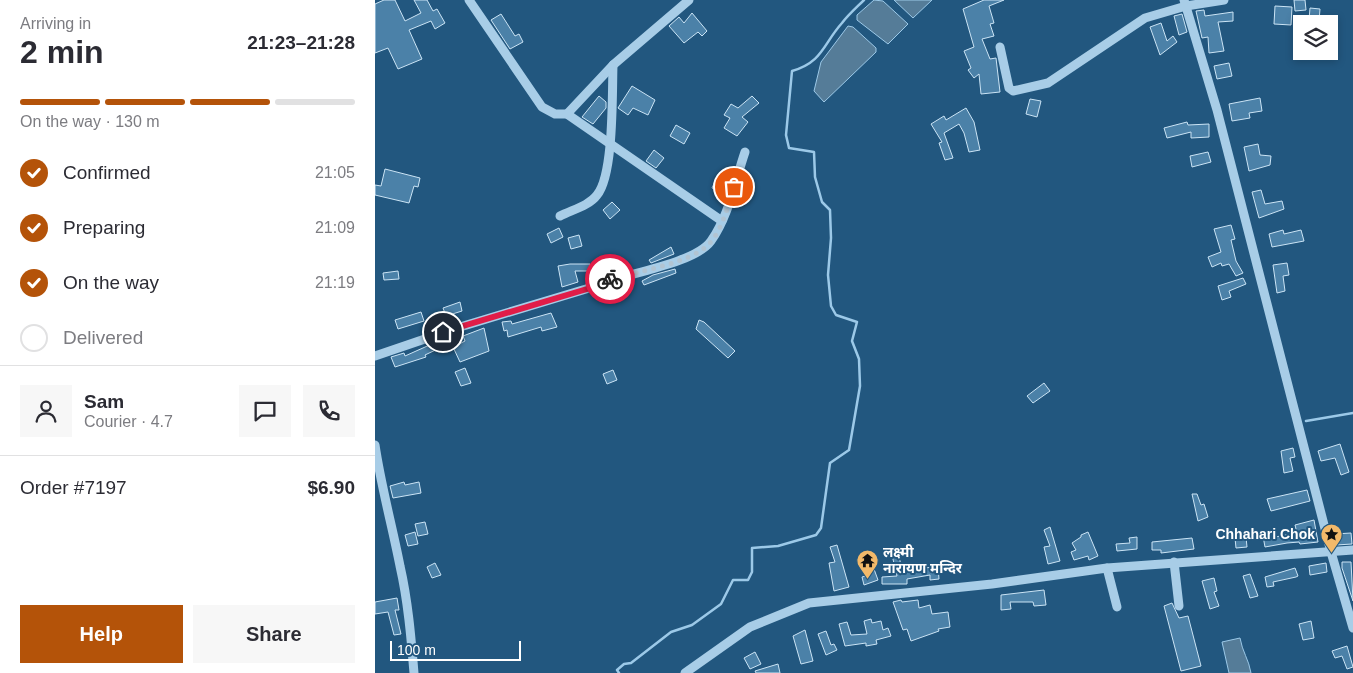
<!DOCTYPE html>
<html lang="en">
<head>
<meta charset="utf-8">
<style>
  body { margin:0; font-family:Arial,"Noto Sans Devanagari",sans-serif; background:#f7f7f7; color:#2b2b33; height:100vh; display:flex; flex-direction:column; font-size:19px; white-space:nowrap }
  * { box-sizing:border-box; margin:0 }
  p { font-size:16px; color:#7c7c81 }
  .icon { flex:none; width:28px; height:28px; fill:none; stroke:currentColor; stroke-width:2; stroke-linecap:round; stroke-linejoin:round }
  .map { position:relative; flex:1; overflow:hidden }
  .details { display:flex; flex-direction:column; background:#fff; width:375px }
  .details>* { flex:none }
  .tools { position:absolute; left:918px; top:15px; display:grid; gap:10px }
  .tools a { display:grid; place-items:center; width:45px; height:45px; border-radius:0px; background:#fff; box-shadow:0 2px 8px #0003; font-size:25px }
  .scale { position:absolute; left:15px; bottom:12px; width:131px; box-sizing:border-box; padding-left:5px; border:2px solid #fff; border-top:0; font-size:14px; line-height:18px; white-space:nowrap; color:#fff; -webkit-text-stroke:4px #22577f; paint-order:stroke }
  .pin { position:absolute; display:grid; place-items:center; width:42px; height:42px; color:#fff; margin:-21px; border:2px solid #fff; border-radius:50%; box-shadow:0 1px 5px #0007 }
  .courier { position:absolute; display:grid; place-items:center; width:50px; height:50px; margin:-25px; border:4px solid #e11d48; border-radius:50%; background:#fff; color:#222; box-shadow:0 1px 6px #0007 }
  .summary em { font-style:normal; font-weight:600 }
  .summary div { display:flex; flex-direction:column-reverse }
  .summary { display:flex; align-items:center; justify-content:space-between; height:85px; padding:0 20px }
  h1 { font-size:32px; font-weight:600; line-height:38px }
  .bar { display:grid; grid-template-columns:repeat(4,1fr); gap:8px 5px; align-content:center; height:60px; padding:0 20px }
  .bar i { height:6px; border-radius:4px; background:#e1e1e2 }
  .bar .on { background:#b45309 }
  .bar p { grid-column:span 4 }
  .line { display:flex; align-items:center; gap:12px; padding:0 20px; border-top:1px solid #e1e1e2 }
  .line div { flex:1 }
  .round { display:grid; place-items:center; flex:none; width:52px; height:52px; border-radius:0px; background:#f7f7f7 }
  ol { padding:0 20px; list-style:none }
  li { display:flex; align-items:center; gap:15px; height:55px }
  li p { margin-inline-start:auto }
  li .icon { padding:5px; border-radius:50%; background:#b45309; color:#fff; stroke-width:4 }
  li:last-child { color:#7c7c81 }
  li i { width:28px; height:28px; border:2px solid #e1e1e2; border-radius:50% }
  .action { display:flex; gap:10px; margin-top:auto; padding:10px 20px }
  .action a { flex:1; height:58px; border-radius:0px; background:#b45309; color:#fff; font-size:20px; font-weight:600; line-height:58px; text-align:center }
  .action a+a { background:#f7f7f7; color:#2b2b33 }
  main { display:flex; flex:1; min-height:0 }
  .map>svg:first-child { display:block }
</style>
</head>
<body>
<main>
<section class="details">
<div class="summary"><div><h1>2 min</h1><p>Arriving in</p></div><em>21:23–21:28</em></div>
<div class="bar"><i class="on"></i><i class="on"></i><i class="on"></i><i></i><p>On the way · 130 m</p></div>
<ol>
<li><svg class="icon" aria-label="check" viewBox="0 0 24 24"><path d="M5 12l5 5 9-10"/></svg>Confirmed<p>21:05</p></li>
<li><svg class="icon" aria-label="check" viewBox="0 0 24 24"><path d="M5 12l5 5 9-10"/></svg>Preparing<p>21:09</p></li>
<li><svg class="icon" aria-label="check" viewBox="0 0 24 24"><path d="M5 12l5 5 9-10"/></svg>On the way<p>21:19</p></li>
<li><i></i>Delivered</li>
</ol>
<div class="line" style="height:90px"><a class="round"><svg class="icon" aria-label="person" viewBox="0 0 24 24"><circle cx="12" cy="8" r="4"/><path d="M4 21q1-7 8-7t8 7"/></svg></a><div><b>Sam</b><p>Courier · 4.7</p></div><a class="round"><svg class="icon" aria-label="chat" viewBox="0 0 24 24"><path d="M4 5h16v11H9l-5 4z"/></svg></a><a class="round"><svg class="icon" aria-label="phone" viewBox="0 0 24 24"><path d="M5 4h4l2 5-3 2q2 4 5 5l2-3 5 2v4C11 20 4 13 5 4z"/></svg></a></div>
<div class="line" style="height:65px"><div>Order #7197</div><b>$6.90</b></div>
<div class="action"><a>Help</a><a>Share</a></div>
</section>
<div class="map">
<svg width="978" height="673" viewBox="0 0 978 673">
  <rect width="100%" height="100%" fill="#22577f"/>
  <!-- water -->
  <g fill="#557c98" stroke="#9cc9e8">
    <polygon points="499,0 508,1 533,24 513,44 482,20 482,15"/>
    <polygon points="519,0 557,0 538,18"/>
    <polygon points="473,26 478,27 501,48 501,52 449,102 439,91 446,62"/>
    <path d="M865 638C867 651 874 660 876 673H854L847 642Z"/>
  </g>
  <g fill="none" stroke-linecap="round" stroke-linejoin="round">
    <!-- stream -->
    <g stroke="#9cc9e8" stroke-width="2.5">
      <polyline points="931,421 978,413"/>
      <path d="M244 673 242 670 249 664 256 663 296 632 317 625 346 604 358 580H373L377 572V548L403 546 441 535 446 528 455 463 474 450 485 386 484 359 477 341 482 322 461 315 456 306 453 275 456 238 455 210 447 202 440 177 439 152 414 148 411 135 417 71C448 62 448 44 467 23 473 15 481 8 489 0"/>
    </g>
  </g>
  <!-- building -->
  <g fill="#4b81a8" stroke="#cbe4f5">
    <polygon points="9,0 20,0 30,21 46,13 39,0 52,0 58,11 62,9 70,23 60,29 56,21 34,30 47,59 23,69 13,48 0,53 0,4"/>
    <polygon points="609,0 629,0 614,6 619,23 615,24 619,36 607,39 615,59 621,58 625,92 606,94 604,74 599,78 593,70 596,68 589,51 599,47 588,9"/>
    <polygon points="919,0 930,0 931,10 920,11"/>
    <polygon points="900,6 917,7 916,25 899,24"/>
    <polygon points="935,8 945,9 944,21 934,20"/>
    <polygon points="829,10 830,16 858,12 858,21 843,22 849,51 834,53 833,37 827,38 821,11"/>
    <polygon points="317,13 332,31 327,36 323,32 309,43 294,26 304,17 309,23"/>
    <polygon points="126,14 140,36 144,34 148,42 135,49 116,20"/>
    <polygon points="807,14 812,32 804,35 799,16"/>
    <polygon points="786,23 792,41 798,36 802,42 785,55 775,27"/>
    <polygon points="854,63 857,76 842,79 839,66"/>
    <polygon points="257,86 280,100 273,115 258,108 253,115 243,108"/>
    <polygon points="224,96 231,102 231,108 218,124 207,117"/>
    <polygon points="377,96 384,103 367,117 373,122 362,136 349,128 355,118 349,115 356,104 363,108"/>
    <polygon points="885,98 887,111 874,113 875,118 857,121 854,104"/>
    <polygon points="655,99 666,101 662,117 651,114"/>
    <polygon points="591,108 599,122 605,150 594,152 589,133 584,124 569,133 578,158 570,160 564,143 567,142 556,124 569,116 571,120"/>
    <polygon points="812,122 813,125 834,124 834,137 816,138 816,132 792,138 789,128"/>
    <polygon points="301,125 315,133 309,144 295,136"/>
    <polygon points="883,144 885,155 896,156 895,165 874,171 869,147"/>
    <polygon points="279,150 289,158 281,168 271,161"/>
    <polygon points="833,152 836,162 817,167 815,156"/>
    <polygon points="10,169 45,178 43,187 39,186 34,203 0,195 0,185 6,186"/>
    <polygon points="341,179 349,182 350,180 354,181 350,195 337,188"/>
    <polygon points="886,190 890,204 907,201 909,209 884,218 877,192"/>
    <polygon points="237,202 245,210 235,219 228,210"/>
    <polygon points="856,225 860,239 856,240 861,261 868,273 861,276 854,264 847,266 846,263 837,267 833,257 846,252 839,229"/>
    <polygon points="184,228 188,237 176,243 172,234"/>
    <polygon points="908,230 909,234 926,230 929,241 897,247 894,234"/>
    <polygon points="204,235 207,246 196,249 193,238"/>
    <polygon points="296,247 299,254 276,263 274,260"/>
    <polygon points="912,263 914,275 908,276 910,291 902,293 898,265"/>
    <polygon points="195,264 215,264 215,271 200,271 203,282 187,287 183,266"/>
    <polygon points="228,266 242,266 242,272 228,275"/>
    <polygon points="300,269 301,273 269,285 267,281 278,275"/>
    <polygon points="23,271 24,279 9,280 8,273"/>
    <polygon points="868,278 871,284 854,291 856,297 847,300 843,286"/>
    <polygon points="85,302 87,311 71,316 68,308"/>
    <polygon points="46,312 49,321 23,329 20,320"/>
    <polygon points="176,313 182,327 167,331 166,327 133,337 132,330 129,331 127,322 136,321 137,324"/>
    <polygon points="324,320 329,322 360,351 353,358 321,329"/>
    <polygon points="109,328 114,351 85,362 78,347 90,341 88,336"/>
    <polygon points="68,339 71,345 50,355 51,357 20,367 16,357 29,353 30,356"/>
    <polygon points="90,368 96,383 86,386 80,372"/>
    <polygon points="238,370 242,380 232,384 228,374"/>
    <polygon points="669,383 675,391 658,403 652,396"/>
    <polygon points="965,444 974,472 966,475 960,458 946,461 943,451"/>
    <polygon points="918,448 920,457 915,458 918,471 909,473 906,451"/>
    <polygon points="29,482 30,485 44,482 46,493 18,498 15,486"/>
    <polygon points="932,490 935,501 896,511 892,499"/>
    <polygon points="817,494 822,494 826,505 829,504 833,517 823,521"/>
    <polygon points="939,520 943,542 925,544 924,542 912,543 890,547 888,536 899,534 900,537 922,533 920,525"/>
    <polygon points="50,522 53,534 43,536 40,524"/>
    <polygon points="675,527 685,561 673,564 669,547 675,546 669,530"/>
    <polygon points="40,532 43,544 33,546 30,535"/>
    <polygon points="713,532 723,556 714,560 713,556 699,560 696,552 701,550 697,543 706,537 706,535"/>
    <polygon points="976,533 977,544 961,545 959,534"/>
    <polygon points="762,537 762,549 742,551 741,544 755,543 754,538"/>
    <polygon points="871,537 872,547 861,548 860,538"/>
    <polygon points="817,538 819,549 786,553 786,550 777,550 777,542"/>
    <polygon points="462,545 474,587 459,591 454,563 460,562 455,547"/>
    <polygon points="523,553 527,569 546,566 546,568 563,567 564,579 555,580 555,575 532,579 532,584 507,584 507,577 522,576 517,555"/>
    <polygon points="967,562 976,562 978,601 967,568"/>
    <polygon points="60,563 66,575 57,578 52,567"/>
    <polygon points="951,563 952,572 935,575 934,566"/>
    <polygon points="920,568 923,576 921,577 898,582 899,586 892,587 890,577"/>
    <polygon points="499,569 503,580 489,585 487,577 494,575 492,571"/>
    <polygon points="875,574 883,596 875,598 868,576"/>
    <polygon points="839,578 842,591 839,592 844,606 835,609 827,581"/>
    <polygon points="669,590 671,605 659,606 658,602 635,602 636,609 626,610 626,595"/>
    <polygon points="22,598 24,610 20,610 26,634 19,635 13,612 0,614 0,602"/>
    <polygon points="526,600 527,602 543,600 544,608 555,605 557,614 573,612 575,627 563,629 564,631 536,641 532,629 528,630 518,602"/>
    <polygon points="797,603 804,618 813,616 826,666 806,671 789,606"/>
    <polygon points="496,619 497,623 506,621 508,630 513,628 516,636 501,640 502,644 491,646 491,643 470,646 464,624 472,622 476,635 492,634 489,621"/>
    <polygon points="936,621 939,638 928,640 924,624"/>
    <polygon points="430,630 438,661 426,664 418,636"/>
    <polygon points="451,631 456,645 459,644 462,650 451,655 443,634"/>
    <polygon points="972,646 978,667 972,669 967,656 960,658 957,651"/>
    <polygon points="380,652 386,664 375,669 369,658"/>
    <polygon points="403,664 405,673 381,673 380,671"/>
  </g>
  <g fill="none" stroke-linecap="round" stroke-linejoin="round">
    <!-- minor -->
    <g stroke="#a8cde7" stroke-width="9">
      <polyline points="94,0 167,107 180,114 192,114 347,221"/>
      <polyline points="809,0 842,110 956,552 978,628"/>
      <polyline points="625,47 634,88 638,91 673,83 770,18 811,6 849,0"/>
      <polyline points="192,114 238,65 314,0"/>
      <path d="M185 216C196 210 214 206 222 195 239 175 237 94 238 65"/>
      <path d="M0 356 85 327 211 289C241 275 319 265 336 241 354 216 360 181 370 152"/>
      <path d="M0 445C6 486 17 525 25 566 33 601 36 637 39 673"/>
      <polyline points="799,562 804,606"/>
      <polyline points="732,568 742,607"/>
      <polyline points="310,673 375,627 434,603 617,584 732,568 978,550"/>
    </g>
  </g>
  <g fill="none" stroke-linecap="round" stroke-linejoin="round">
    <!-- done -->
    <path stroke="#b2c4d2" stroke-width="5" stroke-dasharray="0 9" d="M235 279C261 272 317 263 335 243 348 228 353 205 359 187"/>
    <!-- route -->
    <polyline stroke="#e11d48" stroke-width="6" points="68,332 212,289 235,279"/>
  </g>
  <!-- icons -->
  <defs>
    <symbol id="sight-pin" viewBox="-11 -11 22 30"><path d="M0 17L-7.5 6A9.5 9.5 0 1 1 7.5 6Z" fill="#f2b96a" stroke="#22577f"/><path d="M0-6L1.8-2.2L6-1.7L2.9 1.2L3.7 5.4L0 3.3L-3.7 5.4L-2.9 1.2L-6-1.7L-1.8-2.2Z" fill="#111"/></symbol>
    <symbol id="temple-pin" viewBox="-11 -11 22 30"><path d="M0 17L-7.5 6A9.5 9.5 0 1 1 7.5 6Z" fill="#f2b96a" stroke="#22577f"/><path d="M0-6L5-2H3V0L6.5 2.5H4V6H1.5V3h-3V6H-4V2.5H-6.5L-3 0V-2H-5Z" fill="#111"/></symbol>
  </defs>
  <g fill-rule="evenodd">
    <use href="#sight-pin" x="944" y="522" width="25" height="34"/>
    <use href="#temple-pin" x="480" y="548" width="25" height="34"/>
  </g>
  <g text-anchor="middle" stroke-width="4" stroke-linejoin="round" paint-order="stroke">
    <!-- poi labels -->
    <g font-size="14" font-weight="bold" fill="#fff" stroke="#22577f" text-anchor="end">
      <text x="940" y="539">Chhahari Chok</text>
      <text x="508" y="557" text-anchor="start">लक्ष्मी<tspan x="508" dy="16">नारायण मन्दिर</tspan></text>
    </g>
  </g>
</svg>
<div class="tools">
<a><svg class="icon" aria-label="layers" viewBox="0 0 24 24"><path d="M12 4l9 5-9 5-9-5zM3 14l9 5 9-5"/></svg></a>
</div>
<div class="scale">100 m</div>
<div class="pin" style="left:359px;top:187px;background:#ea580c"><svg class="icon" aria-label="bag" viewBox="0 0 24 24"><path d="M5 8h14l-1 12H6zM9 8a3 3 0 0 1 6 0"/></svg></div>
<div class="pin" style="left:68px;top:332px;background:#1f2937"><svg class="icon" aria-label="home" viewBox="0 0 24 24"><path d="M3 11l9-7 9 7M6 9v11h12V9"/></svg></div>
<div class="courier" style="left:235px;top:279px"><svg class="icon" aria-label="bike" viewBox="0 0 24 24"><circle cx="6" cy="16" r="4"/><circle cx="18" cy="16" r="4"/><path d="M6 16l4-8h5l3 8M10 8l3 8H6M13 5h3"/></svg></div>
</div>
</main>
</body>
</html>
